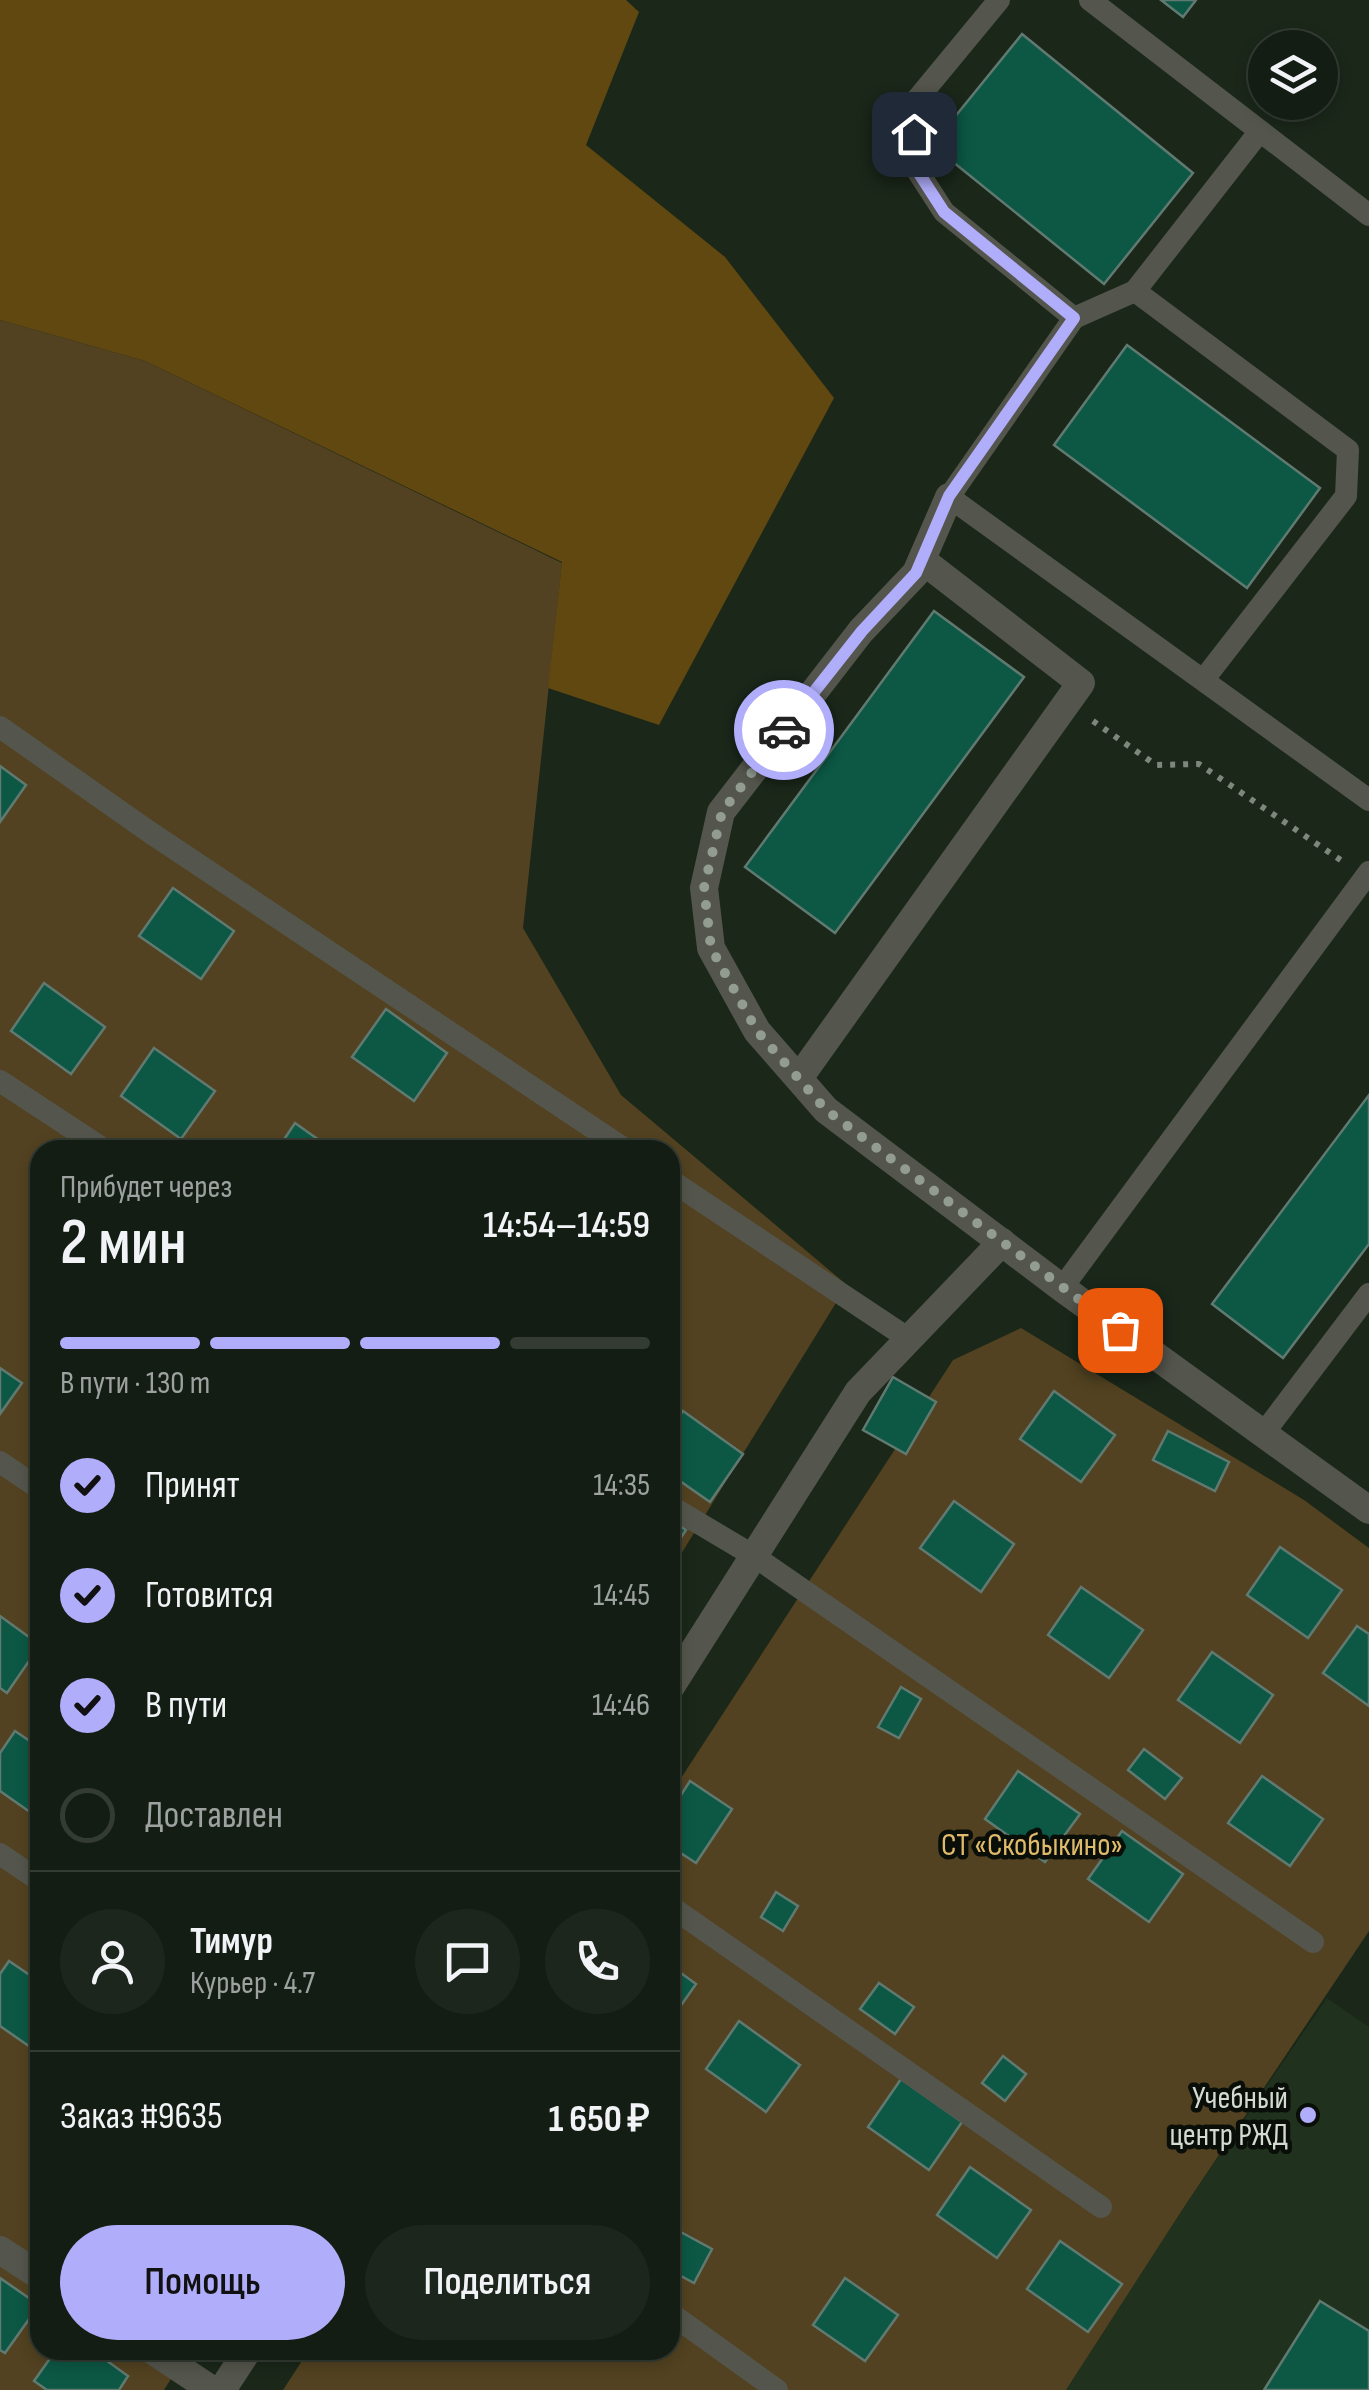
<!DOCTYPE html>
<html lang="ru">
<head>
<meta charset="utf-8">
<style>
  body { margin:0; font-family:"Sofia Sans Condensed",sans-serif; background:#1d261c; color:#f1f3f6; height:100vh; display:flex; flex-direction:column; font-size:38px; white-space:nowrap }
  * { box-sizing:border-box; margin:0 }
  p { font-size:32px; color:#9da2a0 }
  .icon { flex:none; width:55px; height:55px; fill:none; stroke:currentColor; stroke-width:2; stroke-linecap:round; stroke-linejoin:round }
  .map { position:relative; flex:1; overflow:hidden }
  .side { position:absolute; left:30px; top:1140px; width:650px; height:1220px; display:flex; flex-direction:column; background:#141d13; border-radius:30px; box-shadow:0 5px 15px #0003,0 0 0 2px #333b33 }
  .side>* { flex:none }
  .tools { position:absolute; left:1248px; top:30px; display:grid; gap:20px }
  .tools a { display:grid; place-items:center; width:90px; height:90px; border-radius:50%; background:#141d13; box-shadow:0 5px 15px #0003,0 0 0 2px #333b33; font-size:50px }
  .pin { position:absolute; display:grid; place-items:center; width:85px; height:85px; color:#fff; margin:-42px; border-radius:20px; box-shadow:0 5px 15px #0006 }
  .courier { position:absolute; display:grid; place-items:center; width:100px; height:100px; margin:-50px; border:8px solid #b0adfa; border-radius:50%; background:#fff; color:#222; box-shadow:0 2px 12px #0007 }
  .headline em { font-style:normal; font-weight:600 }
  .headline div { display:flex; flex-direction:column-reverse }
  .headline { display:flex; align-items:center; justify-content:space-between; height:170px; padding:0 30px }
  h1 { font-size:65px; font-weight:600; line-height:75px }
  .bar { display:grid; grid-template-columns:repeat(4,1fr); gap:15px 10px; align-content:center; height:120px; padding:0 30px }
  .bar i { height:12px; border-radius:8px; background:#333b33 }
  .bar .active { background:#b0adfa }
  .bar p { grid-column:span 4 }
  .line { display:flex; align-items:center; gap:25px; padding:0 30px; border-top:2px solid #333b33 }
  .line div { flex:1 }
  .round { display:grid; place-items:center; flex:none; width:105px; height:105px; border-radius:52px; background:#1d261c }
  ol { padding:0 30px; list-style:none }
  li { display:flex; align-items:center; gap:30px; height:110px }
  li p { margin-inline-start:auto }
  li .icon { padding:10px; border-radius:50%; background:#b0adfa; color:#111; stroke-width:4 }
  li:last-child { color:#9da2a0 }
  li i { width:55px; height:55px; border:5px solid #333b33; border-radius:50% }
  .cta { display:flex; gap:20px; margin-top:auto; padding:20px 30px }
  .cta a { flex:1; height:115px; border-radius:60px; background:#b0adfa; color:#111; font-size:40px; font-weight:600; line-height:115px; text-align:center }
  .cta a+a { background:#1d261c; color:#f1f3f6 }
  .map>svg:first-child { display:block }
</style>
</head>
<body>
<div class="map">
<svg width="1369" height="2390" viewBox="0 0 1369 2390">
  <rect width="100%" height="100%" fill="#1a2719"/>
  <!-- built -->
  <polygon fill="#20321e" points="1327,1998 1369,2027 1369,2390 1066,2390 1186,2204"/>
  <!-- green -->
  <g fill="#524221">
    <polygon points="0,320 145,361 562,563 523,928 621,1095 847,1285 670,1572 670,1150 40,1150 40,2350 189,2350 164,2390 0,2390"/>
    <polygon points="1021,1328 1304,1500 1369,1548 1369,1931 1186,2204 1066,2390 283,2390 309,2350 670,2350 670,1795 953,1360"/>
  </g>
  <!-- forest -->
  <polygon fill="#604810" points="0,0 626,0 639,12 586,145 725,257 834,398 659,725 548,688 562,562 145,361 0,320"/>
  <!-- building -->
  <g fill="#0c5845" stroke="#617a71" stroke-width="2.5">
    <polygon points="1161,0 1196,0 1183,17"/>
    <polygon points="1022,34 1193,173 1104,284 932,145"/>
    <polygon points="1127,345 1320,488 1247,588 1054,445"/>
    <polygon points="934,611 1024,677 835,933 745,867"/>
    <polygon points="0,766 26,785 0,822"/>
    <polygon points="173,888 234,931 201,979 139,936"/>
    <polygon points="44,983 105,1027 71,1074 11,1031"/>
    <polygon points="386,1009 447,1053 414,1101 352,1057"/>
    <polygon points="154,1048 215,1091 181,1139 121,1096"/>
    <polygon points="1369,1095 1369,1244 1283,1358 1212,1304"/>
    <polygon points="295,1123 333,1150 277,1150"/>
    <polygon points="0,1368 22,1383 0,1414"/>
    <polygon points="893,1377 936,1402 906,1454 863,1430"/>
    <polygon points="1054,1391 1115,1435 1081,1482 1020,1439"/>
    <polygon points="683,1411 743,1454 710,1502 670,1474 670,1429"/>
    <polygon points="1168,1431 1229,1462 1215,1491 1153,1460"/>
    <polygon points="954,1501 1014,1544 981,1592 920,1548"/>
    <polygon points="670,1519 686,1530 670,1554"/>
    <polygon points="1280,1547 1342,1590 1308,1638 1247,1595"/>
    <polygon points="1081,1587 1143,1630 1109,1678 1048,1635"/>
    <polygon points="0,1616 40,1645 7,1693 0,1688"/>
    <polygon points="1357,1626 1369,1634 1369,1706 1323,1673"/>
    <polygon points="1212,1652 1273,1695 1240,1743 1178,1700"/>
    <polygon points="901,1687 921,1699 899,1738 878,1727"/>
    <polygon points="15,1731 40,1748 40,1819 0,1791 0,1753"/>
    <polygon points="1144,1749 1182,1778 1165,1799 1128,1770"/>
    <polygon points="1018,1771 1080,1814 1045,1862 985,1819"/>
    <polygon points="1262,1776 1323,1819 1290,1866 1228,1823"/>
    <polygon points="690,1781 732,1809 696,1863 670,1846 670,1812"/>
    <polygon points="1122,1831 1183,1874 1149,1922 1088,1879"/>
    <polygon points="776,1892 798,1906 783,1931 761,1917"/>
    <polygon points="9,1961 40,1982 40,2046 36,2051 0,2026 0,1974"/>
    <polygon points="670,1965 696,1984 670,2021"/>
    <polygon points="879,1983 914,2007 895,2034 860,2009"/>
    <polygon points="739,2021 800,2065 766,2112 706,2069"/>
    <polygon points="1003,2056 1026,2074 1005,2101 982,2083"/>
    <polygon points="901,2079 962,2122 929,2170 868,2127"/>
    <polygon points="970,2167 1031,2210 997,2258 937,2215"/>
    <polygon points="677,2230 712,2249 694,2283 670,2270 670,2243"/>
    <polygon points="1060,2241 1122,2284 1088,2332 1027,2289"/>
    <polygon points="0,2278 39,2305 5,2353 0,2350"/>
    <polygon points="845,2278 898,2315 865,2361 813,2325"/>
    <polygon points="1320,2301 1369,2331 1369,2390 1264,2390"/>
    <polygon points="56,2350 92,2350 128,2376 119,2390 47,2390 34,2381"/>
  </g>
  <g fill="none" stroke-linecap="round" stroke-linejoin="round">
    <!-- path -->
    <polyline stroke="#7d877b" stroke-width="6" stroke-dasharray="5 8" stroke-linecap="butt" points="1093,721 1156,765 1199,764 1342,861"/>
    <!-- service -->
    <g stroke="#54564d" stroke-width="22">
      <polyline points="999,0 914,103 913,164 944,212 1074,318 949,497 1369,800"/>
      <polyline points="1090,0 1369,215"/>
      <polyline points="1135,291 1348,450 1346,496 1204,679"/>
      <polyline points="1074,318 1135,291 1260,131"/>
      <polyline points="0,727 148,831 626,1150"/>
      <polyline points="0,1081 105,1150"/>
      <polyline points="670,1180 909,1339"/>
      <polyline points="1062,1288 1369,872"/>
      <polyline points="1263,1434 1369,1294"/>
      <polyline points="0,1462 40,1489"/>
      <polyline points="670,1506 754,1556 1313,1942"/>
      <polyline points="0,1854 40,1881"/>
      <polyline points="670,1906 1101,2207"/>
      <polyline points="670,2313 777,2390"/>
    </g>
    <!-- minor -->
    <g stroke="#54564d" stroke-width="28">
      <polyline points="949,497 916,573 861,631 721,812 704,888 711,948 757,1031 826,1110 1062,1288 1369,1510"/>
      <polyline points="799,1078 1081,683 922,560"/>
      <polyline points="670,1688 858,1392 1002,1242"/>
      <polyline points="0,2250 40,2276"/>
      <polyline points="152,2350 212,2390"/>
      <polyline points="222,2390 248,2350"/>
    </g>
  </g>
  <g fill="none" stroke-linecap="round" stroke-linejoin="round">
    <!-- done -->
    <polyline stroke="#929c91" stroke-width="10" stroke-dasharray="0 18" points="784,730 722,812 704,888 711,948 757,1031 826,1110 1120,1330"/>
    <!-- route -->
    <polyline stroke="#b0adfa" stroke-width="12" points="784,730 862,631 916,573 949,496 1074,318 944,212 913,164 914,134"/>
  </g>
  <!-- markers -->
  <circle fill="#b0adfa" stroke="#090e08" stroke-width="4" cx="1308" cy="2115" r="10"/>
  <g text-anchor="middle" stroke-width="9" stroke-linejoin="round" paint-order="stroke">
    <!-- park labels -->
    <g font-size="32" fill="#e0ba6b" stroke="#090e08">
      <text x="1032" y="1855">СТ «Скобыкино»</text>
    </g>
    <!-- poi labels -->
    <g font-size="32" fill="#d3dbd1" stroke="#090e08" text-anchor="end">
      <text x="1288" y="2108">Учебный<tspan x="1288" dy="37">центр РЖД</tspan></text>
    </g>
  </g>
</svg>
<div class="tools">
<a><svg class="icon" aria-label="layers" viewBox="0 0 24 24"><path d="M12 4l9 5-9 5-9-5zM3 14l9 5 9-5"/></svg></a>
</div>
<div class="pin" style="left:1120px;top:1330px;background:#ea580c"><svg class="icon" aria-label="bag" viewBox="0 0 24 24"><path d="M5 8h14l-1 12H6zM9 8a3 3 0 0 1 6 0"/></svg></div>
<div class="pin" style="left:914px;top:134px;background:#1f2937"><svg class="icon" aria-label="home" viewBox="0 0 24 24"><path d="M3 11l9-7 9 7M6 9v11h12V9"/></svg></div>
<div class="courier" style="left:784px;top:730px"><svg class="icon" aria-label="car" viewBox="0 0 24 24"><path d="M5 17H2v-5l4-1 3-4h7l3 4 3 1v5h-3M9 17h6M6 11h13"/><circle cx="7" cy="17" r="2"/><circle cx="17" cy="17" r="2"/></svg></div>
<section class="side">
<div class="headline"><div><h1>2 мин</h1><p>Прибудет через</p></div><em>14:54–14:59</em></div>
<div class="bar"><i class="active"></i><i class="active"></i><i class="active"></i><i></i><p>В пути · 130 m</p></div>
<ol>
<li><svg class="icon" aria-label="check" viewBox="0 0 24 24"><path d="M5 12l5 5 9-10"/></svg>Принят<p>14:35</p></li>
<li><svg class="icon" aria-label="check" viewBox="0 0 24 24"><path d="M5 12l5 5 9-10"/></svg>Готовится<p>14:45</p></li>
<li><svg class="icon" aria-label="check" viewBox="0 0 24 24"><path d="M5 12l5 5 9-10"/></svg>В пути<p>14:46</p></li>
<li><i></i>Доставлен</li>
</ol>
<div class="line" style="height:180px"><a class="round"><svg class="icon" aria-label="person" viewBox="0 0 24 24"><circle cx="12" cy="8" r="4"/><path d="M4 21q1-7 8-7t8 7"/></svg></a><div><b>Тимур</b><p>Курьер · 4.7</p></div><a class="round"><svg class="icon" aria-label="chat" viewBox="0 0 24 24"><path d="M4 5h16v11H9l-5 4z"/></svg></a><a class="round"><svg class="icon" aria-label="phone" viewBox="0 0 24 24"><path d="M5 4h4l2 5-3 2q2 4 5 5l2-3 5 2v4C11 20 4 13 5 4z"/></svg></a></div>
<div class="line" style="height:130px"><div>Заказ #9635</div><b>1 650 ₽</b></div>
<div class="cta"><a>Помощь</a><a>Поделиться</a></div>
</section>
</div>
</body>
</html>
